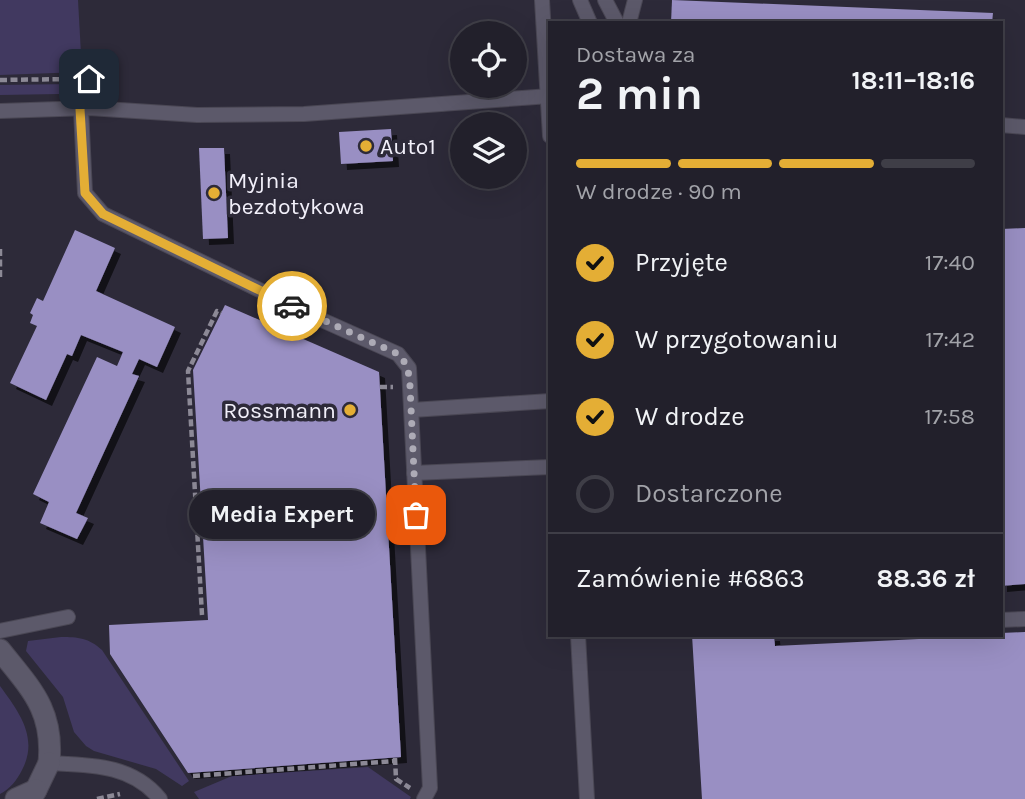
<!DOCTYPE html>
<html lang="pl">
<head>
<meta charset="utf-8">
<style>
  body { margin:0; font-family:Karla,sans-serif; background:#2a2833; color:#f1f3f6; height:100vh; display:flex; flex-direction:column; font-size:26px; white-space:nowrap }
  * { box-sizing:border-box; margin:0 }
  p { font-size:23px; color:#a2a3a9 }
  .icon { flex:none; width:38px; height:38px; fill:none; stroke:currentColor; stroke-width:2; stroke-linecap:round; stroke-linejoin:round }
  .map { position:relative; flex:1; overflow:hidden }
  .side { position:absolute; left:548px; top:21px; width:455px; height:616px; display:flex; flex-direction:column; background:#22202b; border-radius:0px; box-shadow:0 7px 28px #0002,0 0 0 2px #3f3e47 }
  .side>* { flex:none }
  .fabs { position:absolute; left:450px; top:21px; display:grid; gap:14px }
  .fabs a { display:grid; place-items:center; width:77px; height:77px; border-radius:50%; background:#22202b; box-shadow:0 7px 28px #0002,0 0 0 2px #3f3e47; font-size:35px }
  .pin { position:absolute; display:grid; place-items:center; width:60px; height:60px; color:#fff; margin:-30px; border-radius:14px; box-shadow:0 4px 10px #0006 }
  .courier { position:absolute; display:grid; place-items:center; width:70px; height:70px; margin:-35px; border:5px solid #e4ae35; border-radius:50%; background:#fff; color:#222; box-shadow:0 2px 9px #0007 }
  .bubble { position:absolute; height:49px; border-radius:24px; background:#22202b; box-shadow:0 7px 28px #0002,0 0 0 2px #3f3e47; font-size:23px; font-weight:700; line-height:49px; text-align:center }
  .overview em { font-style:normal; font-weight:700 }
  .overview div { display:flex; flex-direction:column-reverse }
  .overview { display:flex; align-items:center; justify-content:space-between; height:119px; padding:0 28px }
  h1 { font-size:46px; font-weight:700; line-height:52px }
  .bar { display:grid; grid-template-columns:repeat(4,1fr); gap:10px 7px; align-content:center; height:84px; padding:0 28px }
  .bar i { height:9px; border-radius:5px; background:#3f3e47 }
  .bar .on { background:#e4ae35 }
  .bar p { grid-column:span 4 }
  .line { display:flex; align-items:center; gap:18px; padding:0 28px; border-top:2px solid #3f3e47 }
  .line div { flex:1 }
  ol { padding:0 28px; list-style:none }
  li { display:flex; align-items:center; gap:21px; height:77px }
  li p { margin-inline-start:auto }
  li .icon { padding:7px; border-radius:50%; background:#e4ae35; color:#111; stroke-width:4 }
  li:last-child { color:#a2a3a9 }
  li i { width:38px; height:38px; border:4px solid #3f3e47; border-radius:50% }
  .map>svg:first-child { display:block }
</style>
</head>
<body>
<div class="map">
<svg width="1025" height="799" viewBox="0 0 1025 799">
  <defs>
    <filter id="shadow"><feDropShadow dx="6" dy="6" stdDeviation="0" flood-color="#0009"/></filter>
  </defs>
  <rect width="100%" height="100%" fill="#2d2a39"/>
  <!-- green -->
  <g fill="#413960">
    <polygon points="0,0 78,0 82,72 0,75"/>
    <polygon points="72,84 76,85 69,91 60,94 0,95 0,85"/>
    <path d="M61 637C78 637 89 638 102 650L189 781 182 786 156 769 94 751 86 746 74 732 63 697 26 651 28 641Z"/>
    <path d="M0 686C19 712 39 738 22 770 17 780 10 789 0 794Z"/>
    <polygon points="368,767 411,797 410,799 199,799 194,792 232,776"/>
  </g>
  <!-- building -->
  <g fill="#998fc3" filter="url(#shadow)">
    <polygon points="672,0 993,13 992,23 671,23"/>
    <polygon points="391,129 393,161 341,164 339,132"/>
    <polygon points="199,148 224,148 228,238 203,239"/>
    <polygon points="1025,228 1025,584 1001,586 1001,229"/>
    <polygon points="75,230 115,248 96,291 175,327 157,367 139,359 132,374 139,376 76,513 88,518 77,539 40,523 49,502 33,494 97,357 117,366 123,352 81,335 72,356 67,354 46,400 10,383 37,326 30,323 33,315 30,313 37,298 43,301"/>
    <polygon points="225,305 379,372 401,757 188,773 110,654 109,625 208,620 193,370"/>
    <polygon points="1025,632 1025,799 702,799 692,635 774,635 775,646 1001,635 1001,633"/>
  </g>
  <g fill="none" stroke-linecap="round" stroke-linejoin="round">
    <defs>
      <g id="service">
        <polyline points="542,0 550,136"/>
        <polyline points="580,0 590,23"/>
        <polyline points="605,0 617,23"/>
        <polyline points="629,23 635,0"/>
        <polyline points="89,79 81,109 85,193 103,214 313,316 398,354 409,368 430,788 424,799"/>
        <polyline points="0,111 89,108 197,115 304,114 550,96"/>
        <polyline points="1001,125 1025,127"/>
        <polyline points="412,410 550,401"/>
        <polyline points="414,473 550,467"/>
        <polyline points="1001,620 1025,619"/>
        <polyline points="0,631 68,617"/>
        <polyline points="578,635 587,799"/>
        <path d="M49 763C90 765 132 764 160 799"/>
      </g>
      <path id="minor" d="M0 650C31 689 54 710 49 763"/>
      <g id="secondary">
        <polyline points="36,790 49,763"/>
        <polyline points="16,799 36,790 31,799"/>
      </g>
    </defs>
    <!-- service casing -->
    <use href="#service" stroke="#4a4754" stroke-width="16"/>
    <!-- minor casing -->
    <use href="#minor" stroke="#4a4754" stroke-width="23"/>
    <!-- secondary casing -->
    <use href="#secondary" stroke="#4a4754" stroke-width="23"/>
    <!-- path -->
    <g stroke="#8c8996" stroke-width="4.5" stroke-dasharray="7 3.5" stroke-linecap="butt">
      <polyline points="0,80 69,79"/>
      <polyline points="0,249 0,278"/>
      <polyline points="380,387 393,387"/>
      <polyline points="202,615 188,371 217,311 221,313"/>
      <polyline points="395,758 396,779 410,788"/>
      <polyline points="193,776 395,761"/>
      <polyline points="97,799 120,794"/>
    </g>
    <!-- service -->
    <use href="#service" stroke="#5c596a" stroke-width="14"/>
    <!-- minor -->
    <use href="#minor" stroke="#5c596a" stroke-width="21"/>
    <!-- secondary -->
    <use href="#secondary" stroke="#5c596a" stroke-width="21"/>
  </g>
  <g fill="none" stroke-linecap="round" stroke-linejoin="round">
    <!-- done -->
    <path stroke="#adabb6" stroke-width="7" stroke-dasharray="0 12.6" d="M292 306 398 354C408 364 409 373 410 386L416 515"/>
    <!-- route -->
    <polyline stroke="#e4ae35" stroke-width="9" points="89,79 80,109 85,193 103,214 292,306"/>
  </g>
  <!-- markers -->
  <g fill="#e4ae35" stroke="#2d2a39" stroke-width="2.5">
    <circle cx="366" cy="146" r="7"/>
    <circle cx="214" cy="193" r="7"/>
    <circle cx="350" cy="410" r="7"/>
  </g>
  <g text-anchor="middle" stroke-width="7" stroke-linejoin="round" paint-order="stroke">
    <!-- poi labels -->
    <g font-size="23" fill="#f2f0fa" stroke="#2d2a39" text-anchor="start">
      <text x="380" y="154">Auto1</text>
      <text x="228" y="188">Myjnia<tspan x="228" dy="26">bezdotykowa</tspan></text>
      <text x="336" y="418" text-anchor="end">Rossmann</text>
    </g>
  </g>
</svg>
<div class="fabs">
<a><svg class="icon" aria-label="locate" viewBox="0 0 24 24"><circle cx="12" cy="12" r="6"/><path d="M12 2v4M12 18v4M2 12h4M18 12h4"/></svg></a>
<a><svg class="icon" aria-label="layers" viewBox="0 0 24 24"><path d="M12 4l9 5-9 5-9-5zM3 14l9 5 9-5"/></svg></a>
</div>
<div class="pin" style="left:416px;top:515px;background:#ea580c"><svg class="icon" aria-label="bag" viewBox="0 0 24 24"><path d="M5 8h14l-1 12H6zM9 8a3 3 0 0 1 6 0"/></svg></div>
<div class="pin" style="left:89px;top:79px;background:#1f2937"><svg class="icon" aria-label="home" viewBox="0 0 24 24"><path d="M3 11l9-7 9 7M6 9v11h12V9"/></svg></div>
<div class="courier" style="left:292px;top:306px"><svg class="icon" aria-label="car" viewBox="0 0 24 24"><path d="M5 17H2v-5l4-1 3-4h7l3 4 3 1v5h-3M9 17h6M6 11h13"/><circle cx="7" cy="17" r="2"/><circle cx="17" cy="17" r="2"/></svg></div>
<div class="bubble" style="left:189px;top:490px;width:186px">Media Expert</div>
<section class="side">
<div class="overview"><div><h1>2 min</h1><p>Dostawa za</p></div><em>18:11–18:16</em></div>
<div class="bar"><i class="on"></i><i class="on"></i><i class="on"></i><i></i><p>W drodze · 90 m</p></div>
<ol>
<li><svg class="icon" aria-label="check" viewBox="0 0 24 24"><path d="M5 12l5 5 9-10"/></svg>Przyjęte<p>17:40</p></li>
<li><svg class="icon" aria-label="check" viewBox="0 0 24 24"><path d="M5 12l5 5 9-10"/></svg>W przygotowaniu<p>17:42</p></li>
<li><svg class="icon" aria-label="check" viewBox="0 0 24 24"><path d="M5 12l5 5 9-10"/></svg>W drodze<p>17:58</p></li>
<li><i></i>Dostarczone</li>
</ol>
<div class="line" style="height:91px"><div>Zamówienie #6863</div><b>88.36 zł</b></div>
</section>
</div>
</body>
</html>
